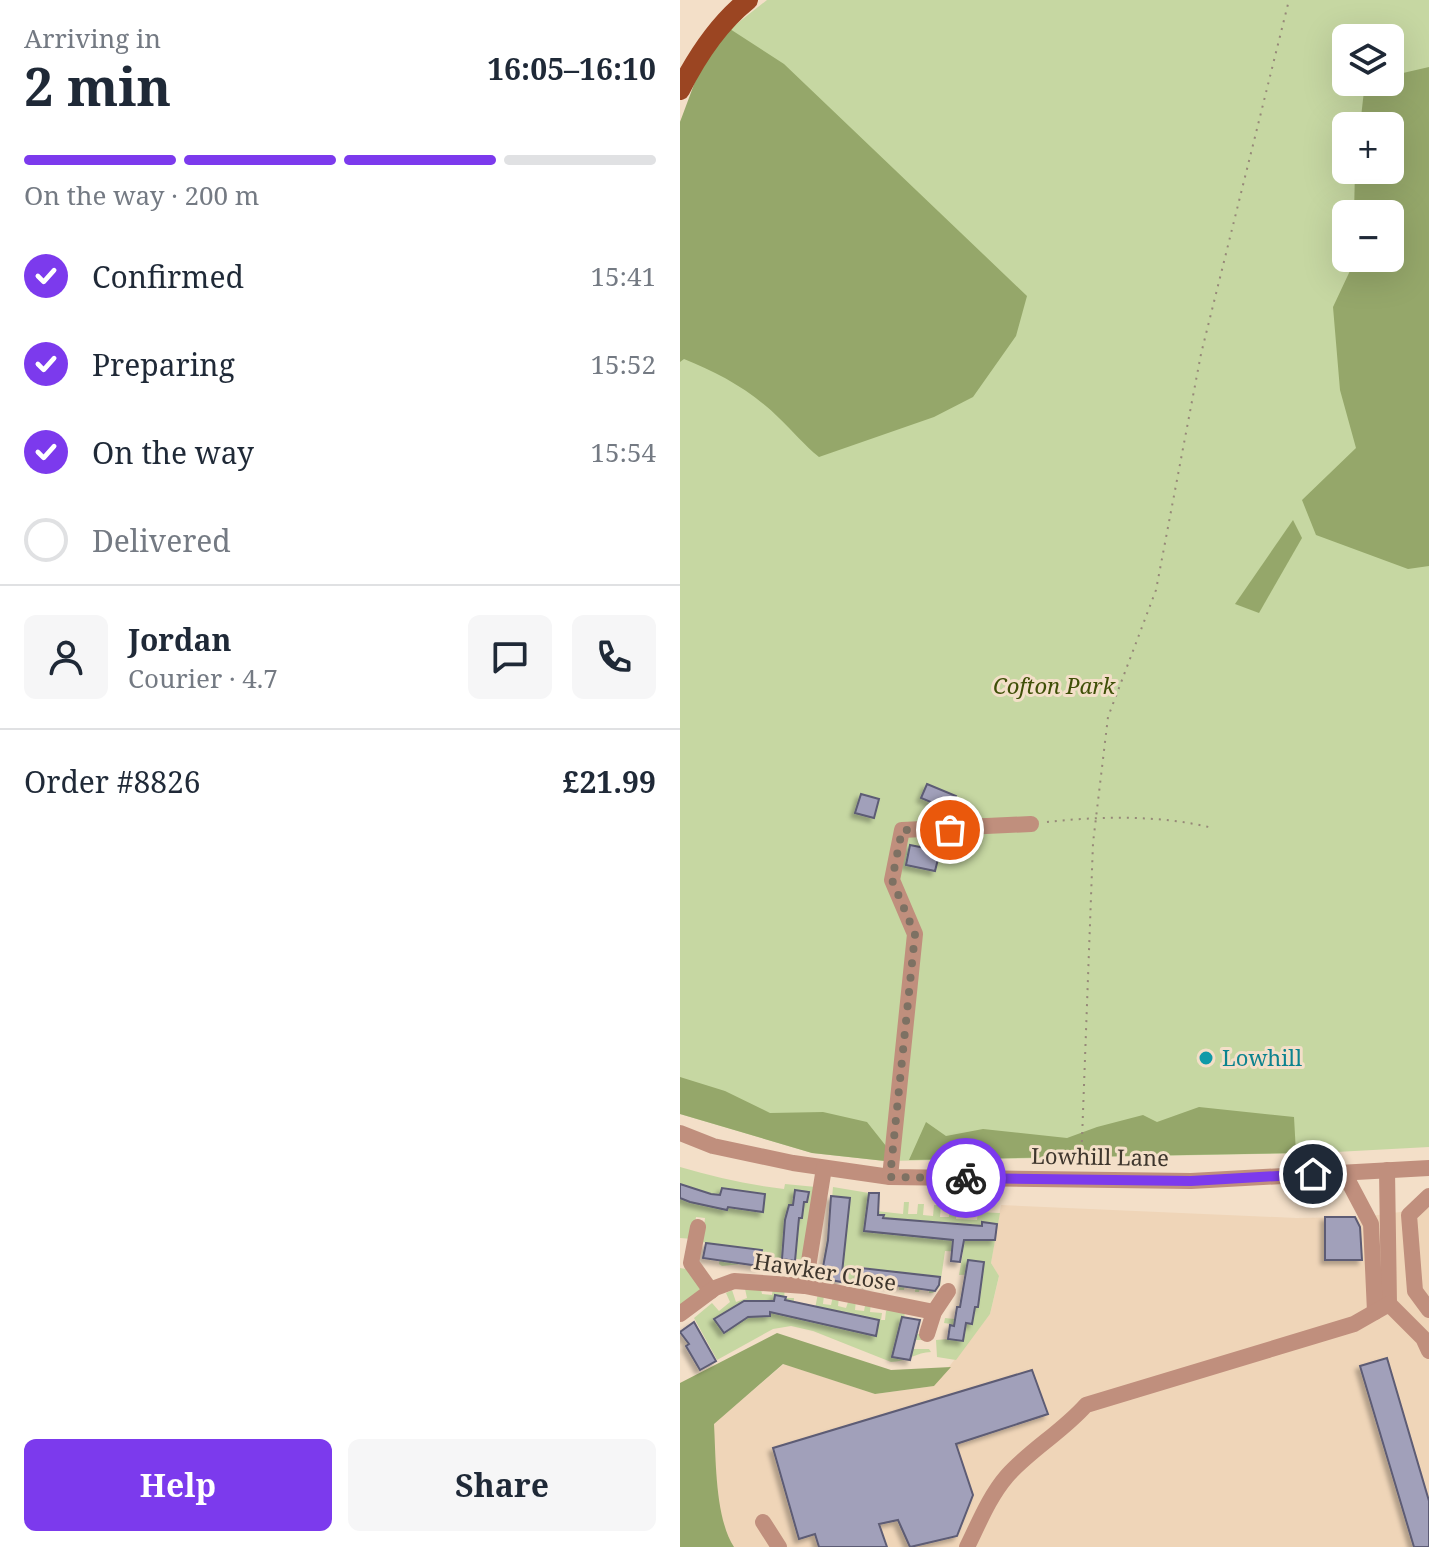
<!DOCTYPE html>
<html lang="en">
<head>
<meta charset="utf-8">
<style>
  body { margin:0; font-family:"Noto Serif",serif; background:#f6f6f7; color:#1f2937; height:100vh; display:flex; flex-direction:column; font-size:30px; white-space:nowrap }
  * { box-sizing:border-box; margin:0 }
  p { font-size:26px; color:#747a83 }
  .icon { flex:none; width:44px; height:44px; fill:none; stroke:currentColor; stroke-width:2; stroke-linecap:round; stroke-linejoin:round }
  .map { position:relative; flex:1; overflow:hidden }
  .side { display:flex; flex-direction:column; background:#fff; width:680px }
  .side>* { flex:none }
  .buttons { position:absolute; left:652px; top:24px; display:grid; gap:16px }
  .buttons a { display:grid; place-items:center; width:72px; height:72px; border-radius:12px; background:#fff; box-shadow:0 8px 32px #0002; font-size:40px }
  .pin { position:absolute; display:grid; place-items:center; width:68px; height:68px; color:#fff; margin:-34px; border:4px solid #fff; border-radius:50%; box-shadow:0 2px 8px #0007 }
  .courier { position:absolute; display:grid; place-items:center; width:80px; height:80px; margin:-40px; border:6px solid #7c3aed; border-radius:50%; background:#fff; color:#222; box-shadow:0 2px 10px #0007 }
  .summary em { font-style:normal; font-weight:700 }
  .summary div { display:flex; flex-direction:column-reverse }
  .summary { display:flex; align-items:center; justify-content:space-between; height:136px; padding:0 24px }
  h1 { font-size:52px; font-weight:700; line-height:60px }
  .bar { display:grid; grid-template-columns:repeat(4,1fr); gap:12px 8px; align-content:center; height:96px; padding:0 24px }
  .bar i { height:10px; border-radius:6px; background:#e0e1e3 }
  .bar .current { background:#7c3aed }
  .bar p { grid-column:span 4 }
  .line { display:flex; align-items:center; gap:20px; padding:0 24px; border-top:2px solid #e0e1e3 }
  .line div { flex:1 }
  .round { display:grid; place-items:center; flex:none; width:84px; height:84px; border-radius:12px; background:#f6f6f7 }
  ol { padding:0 24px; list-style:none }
  li { display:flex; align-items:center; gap:24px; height:88px }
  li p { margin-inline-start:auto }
  li .icon { padding:8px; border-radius:50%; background:#7c3aed; color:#fff; stroke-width:4 }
  li:last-child { color:#747a83 }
  li i { width:44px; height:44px; border:4px solid #e0e1e3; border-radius:50% }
  .cta { display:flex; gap:16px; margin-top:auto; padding:16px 24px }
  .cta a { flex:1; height:92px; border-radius:12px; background:#7c3aed; color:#fff; font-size:32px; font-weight:700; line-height:92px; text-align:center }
  .cta a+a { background:#f6f6f7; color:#1f2937 }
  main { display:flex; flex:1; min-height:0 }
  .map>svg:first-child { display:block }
</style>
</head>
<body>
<main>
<section class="side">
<div class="summary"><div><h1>2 min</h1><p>Arriving in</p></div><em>16:05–16:10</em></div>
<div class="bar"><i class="current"></i><i class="current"></i><i class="current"></i><i></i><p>On the way · 200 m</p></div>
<ol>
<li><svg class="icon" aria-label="check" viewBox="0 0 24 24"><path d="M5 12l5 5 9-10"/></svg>Confirmed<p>15:41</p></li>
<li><svg class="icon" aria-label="check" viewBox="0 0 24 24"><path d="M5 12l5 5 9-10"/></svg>Preparing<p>15:52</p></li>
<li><svg class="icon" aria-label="check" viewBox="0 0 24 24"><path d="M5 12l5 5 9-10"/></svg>On the way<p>15:54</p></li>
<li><i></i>Delivered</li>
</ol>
<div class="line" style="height:144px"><a class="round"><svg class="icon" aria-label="person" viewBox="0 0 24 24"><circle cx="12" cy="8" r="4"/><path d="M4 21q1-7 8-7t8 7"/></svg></a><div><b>Jordan</b><p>Courier · 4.7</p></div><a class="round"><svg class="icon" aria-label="chat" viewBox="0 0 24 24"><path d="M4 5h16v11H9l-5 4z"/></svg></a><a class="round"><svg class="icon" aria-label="phone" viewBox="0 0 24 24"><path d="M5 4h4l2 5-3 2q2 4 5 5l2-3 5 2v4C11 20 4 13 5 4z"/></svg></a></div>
<div class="line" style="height:104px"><div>Order #8826</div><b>£21.99</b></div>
<div class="cta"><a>Help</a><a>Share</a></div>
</section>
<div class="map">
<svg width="749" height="1547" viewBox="0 0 749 1547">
  <defs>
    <filter id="shadow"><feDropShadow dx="-4" dy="4" stdDeviation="2" flood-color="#0004"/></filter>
  </defs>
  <rect width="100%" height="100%" fill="#f3dfc8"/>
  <!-- built -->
  <polygon fill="#efd5b8" points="321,1205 616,1218 684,1217 749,1208 749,1547 0,1547 0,1452 104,1364 195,1394 254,1386 310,1314 319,1277 311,1263"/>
  <!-- green -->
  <g fill="#c6d7a2" fill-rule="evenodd">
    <path d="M87 0H749V1147L637 1153 205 1161 132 1153 0 1114V122L40 37ZM666 38H710V82H666ZM666 126H710V170H666ZM666 214H710V258H666Z"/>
    <path d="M0 1167C34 1177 68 1185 104 1189L105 1184 136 1187 125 1260 108 1258 106 1269 62 1264 42 1266 39 1264 41 1245 22 1242 25 1218 16 1217 13 1239 0 1238Z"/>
    <polygon points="153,1187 189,1193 189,1203 196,1211 223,1214 224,1202 229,1202 228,1214 237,1214 238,1204 244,1204 243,1215 253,1216 254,1205 261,1205 260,1217 269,1217 270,1206 277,1207 276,1219 297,1220 298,1212 320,1213 311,1263 319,1276 310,1314 276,1360 257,1357 256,1340 268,1339 271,1324 264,1323 265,1318 293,1321 301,1274 279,1275 283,1252 265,1251 260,1286 253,1293 249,1293 249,1287 240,1287 239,1292 235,1292 236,1282 225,1283 224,1290 219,1290 220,1281 210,1281 208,1287 201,1287 204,1271 178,1266 176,1283 145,1277 141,1274 150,1222"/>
    <polygon points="0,1268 6,1269 22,1288 0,1306"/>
    <path d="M64 1284H80L82 1294 92 1295 93 1287 105 1288 104 1298H114L113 1312 134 1314 138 1293 144 1295 143 1304 151 1305 153 1296 159 1297 158 1306 166 1308 169 1299 176 1300 175 1310 184 1311 186 1301 191 1302 190 1312 202 1313 201 1320H205L206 1311 209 1308 225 1310 223 1332 246 1335 245 1340H234V1349H249L251 1352C237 1352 226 1362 211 1362L133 1331 111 1326 93 1329 37 1360 14 1318 32 1303 39 1311 50 1302 46 1293 52 1290 56 1302 67 1298Z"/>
  </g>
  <!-- forest -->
  <g fill="#95a76a">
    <path d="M50 29 104 64 347 296 336 336 293 397 254 417 139 457C124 445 113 431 99 418 72 391 39 373 4 359L0 362V122L16 79 40 37Z"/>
    <polygon points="749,67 749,566 728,569 636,535 622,500 676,448 660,390 653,307 676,258 710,258 710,214 674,214 675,170 710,170 710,126 680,126 685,82 710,82 710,76"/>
    <polygon points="613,520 622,538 579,613 555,604"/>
    <polygon points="0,1077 45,1091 90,1113 143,1112 187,1122 206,1146 205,1161 132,1153 0,1114"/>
    <polygon points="519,1107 614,1117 616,1153 229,1160 246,1122 266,1136 303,1129 387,1138 417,1127 463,1115 477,1122"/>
    <path d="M97 1333 211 1370 271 1367 254 1386 195 1394 103 1364 34 1424C36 1459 35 1518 54 1547H0V1383Z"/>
  </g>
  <!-- building -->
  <g fill="#a1a0ba" stroke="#5d5c74" stroke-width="2" filter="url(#shadow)">
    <polygon points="247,784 276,796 270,810 241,798"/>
    <polygon points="181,794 199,799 194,818 175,813"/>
    <polygon points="230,845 260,851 255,871 226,865"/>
    <polygon points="0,1184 31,1194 40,1195 42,1188 85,1194 83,1212 48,1207 47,1210 10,1202 0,1198"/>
    <polygon points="115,1190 129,1192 127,1202 124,1202 122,1218 119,1218 115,1261 102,1259 105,1220 109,1205 113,1205"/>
    <polygon points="189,1193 199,1193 198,1215 204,1215 203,1218 302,1226 302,1222 317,1224 315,1240 284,1240 280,1262 271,1261 273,1240 184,1231"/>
    <polygon points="151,1196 170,1198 161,1282 141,1278 148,1240"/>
    <polygon points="645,1217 675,1217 680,1227 682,1260 645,1260"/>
    <polygon points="26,1243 82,1250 79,1266 23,1258"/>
    <polygon points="288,1260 304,1262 298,1307 295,1307 292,1324 286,1323 283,1341 268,1339 270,1325 274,1326 277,1307 280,1307"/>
    <polygon points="181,1268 260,1277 259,1285 255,1291 192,1282 191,1286 179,1284"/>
    <polygon points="95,1295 106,1297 105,1300 199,1320 196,1336 90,1312 90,1316 68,1317 44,1333 34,1319 64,1301 94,1301"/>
    <polygon points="222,1317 240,1320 230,1360 212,1357"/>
    <polygon points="14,1322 36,1361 20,1370 6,1346 9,1344 0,1332"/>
    <polygon points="707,1358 749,1501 749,1547 734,1547 680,1366"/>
    <polygon points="352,1370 368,1414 276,1444 293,1495 277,1536 230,1547 218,1520 199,1524 207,1547 139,1547 135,1534 119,1539 93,1448"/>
  </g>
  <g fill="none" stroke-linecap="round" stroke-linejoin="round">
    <!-- path -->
    <g stroke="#968878" stroke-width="2" stroke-dasharray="2 6" stroke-linecap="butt">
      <path d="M367 822C420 816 481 815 533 828"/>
      <polyline points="401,1166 413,843 428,717 476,590 521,354 609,0"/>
    </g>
    <!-- minor -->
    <g stroke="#c08f7d" stroke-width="16">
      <polyline points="0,1133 33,1146 113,1163 210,1177 511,1181 749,1168"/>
      <polyline points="707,1170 709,1304"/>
      <polyline points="664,1173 691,1224 695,1312"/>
      <polyline points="210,1177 235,934 212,880 222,830 351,824"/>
      <polyline points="749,1196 729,1215 735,1291 749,1310"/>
      <polyline points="18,1227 11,1263 31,1291"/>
      <polyline points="125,1286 144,1168"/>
      <polyline points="0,1314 35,1288 54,1281 125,1286 254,1312"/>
      <polyline points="247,1334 254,1312 268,1291"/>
      <polyline points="83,1522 99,1547"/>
      <path d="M287 1547C299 1523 309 1497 327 1476 350 1450 382 1432 406 1405L674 1324 709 1304 743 1338 749 1351"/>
    </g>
    <!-- major -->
    <path stroke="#9b4522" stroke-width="20" d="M0 90C17 56 38 24 68 0"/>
  </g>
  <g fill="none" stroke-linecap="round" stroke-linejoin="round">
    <!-- done -->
    <polyline stroke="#7d7163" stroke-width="8" stroke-dasharray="0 14.4" points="270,830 222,830 212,880 235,934 210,1177 286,1178"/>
    <!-- route -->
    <polyline stroke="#7c3aed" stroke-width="10" points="286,1178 511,1181 633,1174"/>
  </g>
  <!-- markers -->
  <circle fill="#0f9aa8" stroke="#f3dfc8" stroke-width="3" cx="526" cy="1058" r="8"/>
  <g text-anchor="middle" stroke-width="6" stroke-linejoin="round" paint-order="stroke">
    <!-- park labels -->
    <g font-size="22" font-style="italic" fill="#3f4f07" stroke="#f3dfc8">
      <text x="374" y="694">Cofton Park</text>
    </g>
    <!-- culture labels -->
    <g font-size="22" fill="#0d838f" stroke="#f3dfc8" text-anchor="start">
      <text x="542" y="1066">Lowhill</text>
    </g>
    <!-- street labels -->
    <g font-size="22" fill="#3e362d" stroke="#f3dfc8">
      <text transform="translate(420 1157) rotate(1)" y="8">Lowhill Lane</text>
      <text transform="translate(145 1272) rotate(9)" y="8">Hawker Close</text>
    </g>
  </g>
</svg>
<div class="buttons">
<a><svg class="icon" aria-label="layers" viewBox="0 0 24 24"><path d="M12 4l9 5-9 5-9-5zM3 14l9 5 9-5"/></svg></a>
<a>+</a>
<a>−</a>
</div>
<div class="pin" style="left:270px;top:830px;background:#ea580c"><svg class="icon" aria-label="bag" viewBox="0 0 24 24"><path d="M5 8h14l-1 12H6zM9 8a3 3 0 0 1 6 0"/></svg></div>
<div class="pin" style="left:633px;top:1174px;background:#1f2937"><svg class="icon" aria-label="home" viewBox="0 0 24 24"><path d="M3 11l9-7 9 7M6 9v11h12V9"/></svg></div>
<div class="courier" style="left:286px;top:1178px"><svg class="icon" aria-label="bike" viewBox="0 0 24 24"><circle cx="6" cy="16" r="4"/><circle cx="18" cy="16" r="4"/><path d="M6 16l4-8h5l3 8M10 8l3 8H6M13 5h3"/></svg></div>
</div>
</main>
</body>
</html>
